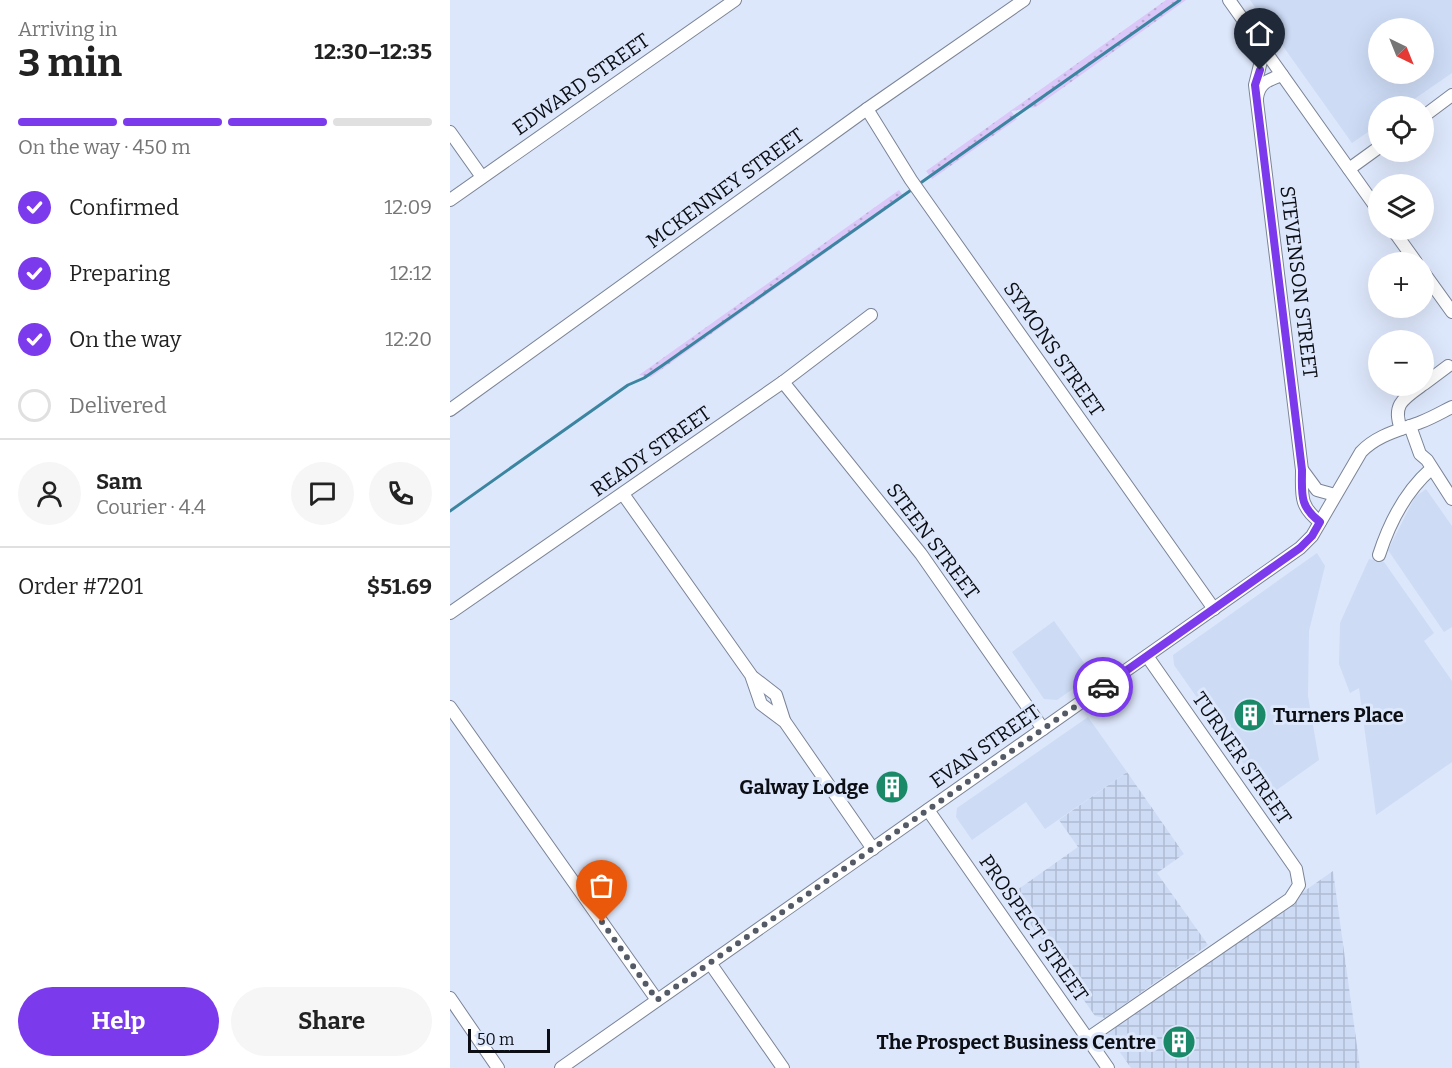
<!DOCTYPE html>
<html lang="en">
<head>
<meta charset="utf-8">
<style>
  body { margin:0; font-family:Bitter,serif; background:#f6f6f6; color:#222; height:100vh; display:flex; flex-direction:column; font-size:22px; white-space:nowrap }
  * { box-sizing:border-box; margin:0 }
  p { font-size:20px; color:#767676 }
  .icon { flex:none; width:33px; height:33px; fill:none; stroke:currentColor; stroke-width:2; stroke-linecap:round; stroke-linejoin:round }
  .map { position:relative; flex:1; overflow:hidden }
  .sheet { display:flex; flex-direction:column; background:#fff; width:450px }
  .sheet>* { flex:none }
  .needle { width:39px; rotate:137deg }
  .fabs { position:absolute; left:918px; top:18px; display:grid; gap:12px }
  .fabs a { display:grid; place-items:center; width:66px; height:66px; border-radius:50%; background:#fff; box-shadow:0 6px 24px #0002; font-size:30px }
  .scale { position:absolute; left:18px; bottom:15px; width:82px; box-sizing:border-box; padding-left:6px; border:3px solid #0b0f15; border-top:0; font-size:16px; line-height:21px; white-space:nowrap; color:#0b0f15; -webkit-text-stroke:4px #dde7fb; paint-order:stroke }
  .pin { position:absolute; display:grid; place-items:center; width:51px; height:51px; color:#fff; margin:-62px -26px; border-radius:50% 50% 50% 0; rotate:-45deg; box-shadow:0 0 6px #0007 }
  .pin .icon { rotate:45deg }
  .courier { position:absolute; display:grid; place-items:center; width:60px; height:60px; margin:-30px; border:4px solid #7c3aed; border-radius:50%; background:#fff; color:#222; box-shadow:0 2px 8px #0007 }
  .overview em { font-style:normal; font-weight:700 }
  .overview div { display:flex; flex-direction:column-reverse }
  .overview { display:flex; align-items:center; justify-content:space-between; height:102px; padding:0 18px }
  h1 { font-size:39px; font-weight:700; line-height:45px }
  .bar { display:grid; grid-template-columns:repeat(4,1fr); gap:9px 6px; align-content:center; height:72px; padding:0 18px }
  .bar i { height:8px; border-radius:4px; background:#e0e0e0 }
  .bar .selected { background:#7c3aed }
  .bar p { grid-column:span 4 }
  .line { display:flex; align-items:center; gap:15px; padding:0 18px; border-top:2px solid #e0e0e0 }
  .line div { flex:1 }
  .round { display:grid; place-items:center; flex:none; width:63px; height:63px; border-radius:32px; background:#f6f6f6 }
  ol { padding:0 18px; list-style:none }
  li { display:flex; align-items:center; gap:18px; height:66px }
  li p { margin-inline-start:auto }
  li .icon { padding:6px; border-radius:50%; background:#7c3aed; color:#fff; stroke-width:4 }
  li:last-child { color:#767676 }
  li i { width:33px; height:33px; border:3px solid #e0e0e0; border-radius:50% }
  .action { display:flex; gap:12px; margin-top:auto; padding:12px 18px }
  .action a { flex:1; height:69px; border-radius:36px; background:#7c3aed; color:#fff; font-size:24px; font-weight:700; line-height:69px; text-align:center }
  .action a+a { background:#f6f6f6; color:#222 }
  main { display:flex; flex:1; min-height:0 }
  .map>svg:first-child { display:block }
</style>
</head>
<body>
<main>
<section class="sheet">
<div class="overview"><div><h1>3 min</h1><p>Arriving in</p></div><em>12:30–12:35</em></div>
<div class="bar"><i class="selected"></i><i class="selected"></i><i class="selected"></i><i></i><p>On the way · 450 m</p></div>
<ol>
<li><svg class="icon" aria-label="check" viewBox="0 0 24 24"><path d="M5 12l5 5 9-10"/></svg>Confirmed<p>12:09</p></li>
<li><svg class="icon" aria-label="check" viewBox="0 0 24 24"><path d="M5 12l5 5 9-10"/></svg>Preparing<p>12:12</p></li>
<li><svg class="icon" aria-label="check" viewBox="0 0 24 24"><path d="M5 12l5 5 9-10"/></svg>On the way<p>12:20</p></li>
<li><i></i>Delivered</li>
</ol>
<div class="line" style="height:108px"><a class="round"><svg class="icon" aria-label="person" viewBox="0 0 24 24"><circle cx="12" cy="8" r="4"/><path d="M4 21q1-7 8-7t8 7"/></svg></a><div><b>Sam</b><p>Courier · 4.4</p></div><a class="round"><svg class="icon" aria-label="chat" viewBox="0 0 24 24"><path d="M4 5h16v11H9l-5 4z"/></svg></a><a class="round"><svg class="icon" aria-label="phone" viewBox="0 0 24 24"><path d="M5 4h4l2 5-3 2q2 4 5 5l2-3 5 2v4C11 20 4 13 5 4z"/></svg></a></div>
<div class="line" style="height:78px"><div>Order #7201</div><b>$51.69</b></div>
<div class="action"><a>Help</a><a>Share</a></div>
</section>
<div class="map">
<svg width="1002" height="1068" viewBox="0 0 1002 1068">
  <defs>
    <pattern id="industrial-grid" width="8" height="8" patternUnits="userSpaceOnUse" patternTransform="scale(1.5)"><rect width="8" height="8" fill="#cddbf5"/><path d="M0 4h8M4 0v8" fill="none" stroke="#afbbd1"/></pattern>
    <pattern id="park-dots" width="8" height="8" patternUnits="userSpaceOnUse" patternTransform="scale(1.5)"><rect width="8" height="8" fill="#dbc8f9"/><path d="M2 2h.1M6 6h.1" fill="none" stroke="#bbabd5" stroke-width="1.8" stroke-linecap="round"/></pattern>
  </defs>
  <rect width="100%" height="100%" fill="#dde7fb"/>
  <!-- built -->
  <g fill="#cddbf5" fill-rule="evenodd">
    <path d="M800 0H1002V73L954 106H928V125L902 143ZM974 28V74H928V28Z"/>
    <polygon points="976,489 1002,526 1002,627 994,632 938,550 965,497"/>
    <polygon points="867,553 875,566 859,631 858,696 869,760 817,797 724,665 723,655"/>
    <polygon points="919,559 934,562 984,633 974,641 1002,681 1002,762 926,815 909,688 900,693 889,664 890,623"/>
    <polygon points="604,621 643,675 607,700 594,699 562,652"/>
    <polygon points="638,717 677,772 595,829 576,802 522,840 506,817 507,808"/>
  </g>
  <!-- industrial -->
  <g fill="url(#industrial-grid)">
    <polygon points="677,772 734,854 707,873 758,945 655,1018 645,1016 560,895 628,847 609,820"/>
    <polygon points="883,871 910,1068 681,1068 655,1031"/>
  </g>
  <!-- park -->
  <g fill="url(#park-dots)">
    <polygon points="716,0 736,0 586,107 561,111 567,119 482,179 476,171"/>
    <polygon points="449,190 454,197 201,377 189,375"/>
  </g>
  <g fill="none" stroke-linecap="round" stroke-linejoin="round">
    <!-- stream -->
    <g stroke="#3b85a0" stroke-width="3">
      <polyline points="469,184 730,0"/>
      <polyline points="0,511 178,385 194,378 213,365 464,188"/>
    </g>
    <defs>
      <g id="minor">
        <polyline points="779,0 928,210"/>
        <path d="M814 49 805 85 852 470C852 495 849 506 870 522"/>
        <path d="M807 98C809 82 819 80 832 75"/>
        <polyline points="417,109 461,180 764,609"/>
        <polyline points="974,116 1002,95"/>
        <polyline points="0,132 32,177"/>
        <polyline points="899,169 928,148"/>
        <polyline points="0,200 285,0"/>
        <polyline points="943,230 966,262"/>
        <polyline points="974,273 1002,312"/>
        <polyline points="333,382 471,554 593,729"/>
        <polyline points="974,384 998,366"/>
        <polyline points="0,410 417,109 574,0"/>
        <polyline points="960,426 970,454 977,460 1002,499"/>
        <path d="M951 429C942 405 953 399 971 386"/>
        <polyline points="853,471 867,490 885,495"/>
        <polyline points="173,494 301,675 311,704 335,722 423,849"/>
        <path d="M929 555C939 524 956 491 981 469"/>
        <polyline points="0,613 333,382 421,315"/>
        <polyline points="304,678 326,695 334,720"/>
        <polyline points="0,707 207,1000"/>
        <polyline points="478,810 658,1068"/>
        <polyline points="260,963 333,1068"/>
        <polyline points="0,998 48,1068"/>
        <polyline points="637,1039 840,899 849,885 846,869 697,656"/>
        <path d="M111 1068 850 548 862 536 911 452C927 435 950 430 971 422 982 418 992 412 1002 407"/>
      </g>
    </defs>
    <!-- minor casing -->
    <use href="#minor" stroke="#7b8496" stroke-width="14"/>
    <!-- minor -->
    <use href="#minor" stroke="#fff" stroke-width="12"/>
  </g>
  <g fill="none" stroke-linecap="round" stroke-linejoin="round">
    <!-- done -->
    <polyline stroke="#545b66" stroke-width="6" stroke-dasharray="0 10.8" points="152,922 207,1000 653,687"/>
    <!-- route -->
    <path stroke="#7c3aed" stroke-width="8" d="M653 687 850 548 862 536 870 522C849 506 852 494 852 470L805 85 810 70"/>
  </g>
  <!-- icons -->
  <defs>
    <symbol id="building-disc" viewBox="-11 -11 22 22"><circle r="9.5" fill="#1a8968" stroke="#dde7fb"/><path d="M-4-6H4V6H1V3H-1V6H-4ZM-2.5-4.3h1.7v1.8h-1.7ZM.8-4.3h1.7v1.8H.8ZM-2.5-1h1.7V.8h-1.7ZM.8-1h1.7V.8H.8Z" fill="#fff"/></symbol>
  </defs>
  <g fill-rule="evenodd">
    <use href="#building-disc" x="781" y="696" width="38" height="38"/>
    <use href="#building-disc" x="423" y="768" width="38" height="38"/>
    <use href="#building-disc" x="710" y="1023" width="38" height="38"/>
  </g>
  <g text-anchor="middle" stroke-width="6" stroke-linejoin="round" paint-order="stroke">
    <!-- street labels -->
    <g font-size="20" fill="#0b0f15" stroke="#dde7fb">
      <text transform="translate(131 84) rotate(-35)" y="7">EDWARD STREET</text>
      <text transform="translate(275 188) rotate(-36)" y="7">MCKENNEY STREET</text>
      <text transform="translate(849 282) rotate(83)" y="7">STEVENSON STREET</text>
      <text transform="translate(604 349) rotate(55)" y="7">SYMONS STREET</text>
      <text transform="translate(201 451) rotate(-35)" y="7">READY STREET</text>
      <text transform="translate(483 541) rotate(53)" y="7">STEEN STREET</text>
      <text transform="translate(535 746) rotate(-35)" y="7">EVAN STREET</text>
      <text transform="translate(792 758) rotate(55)" y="7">TURNER STREET</text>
      <text transform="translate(584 928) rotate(55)" y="7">PROSPECT STREET</text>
    </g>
    <!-- poi labels -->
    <g font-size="20" font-weight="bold" fill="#0b0f15" stroke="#dde7fb" text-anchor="end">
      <text x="823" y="722" text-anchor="start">Turners Place</text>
      <text x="419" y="794">Galway Lodge</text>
      <text x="706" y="1049">The Prospect Business Centre</text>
    </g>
  </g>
</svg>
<div class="fabs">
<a><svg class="needle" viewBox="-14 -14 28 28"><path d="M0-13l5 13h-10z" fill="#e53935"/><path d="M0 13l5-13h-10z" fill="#767676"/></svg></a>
<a><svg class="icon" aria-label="locate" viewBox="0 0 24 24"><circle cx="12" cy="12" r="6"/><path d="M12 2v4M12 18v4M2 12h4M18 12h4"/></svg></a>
<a><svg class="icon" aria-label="layers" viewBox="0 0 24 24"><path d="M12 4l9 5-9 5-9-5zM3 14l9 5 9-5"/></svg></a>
<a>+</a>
<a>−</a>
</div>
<div class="scale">50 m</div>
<div class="pin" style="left:152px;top:922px;background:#ea580c"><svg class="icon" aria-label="bag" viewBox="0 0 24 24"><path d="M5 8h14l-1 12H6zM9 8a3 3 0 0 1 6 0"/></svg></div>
<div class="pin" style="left:810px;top:70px;background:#1f2937"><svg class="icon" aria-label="home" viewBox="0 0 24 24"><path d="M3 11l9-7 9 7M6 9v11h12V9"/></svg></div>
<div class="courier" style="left:653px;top:687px"><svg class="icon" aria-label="car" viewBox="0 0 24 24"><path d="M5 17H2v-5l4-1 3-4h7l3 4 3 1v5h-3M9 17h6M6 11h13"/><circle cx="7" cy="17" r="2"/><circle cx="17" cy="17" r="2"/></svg></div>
</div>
</main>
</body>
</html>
